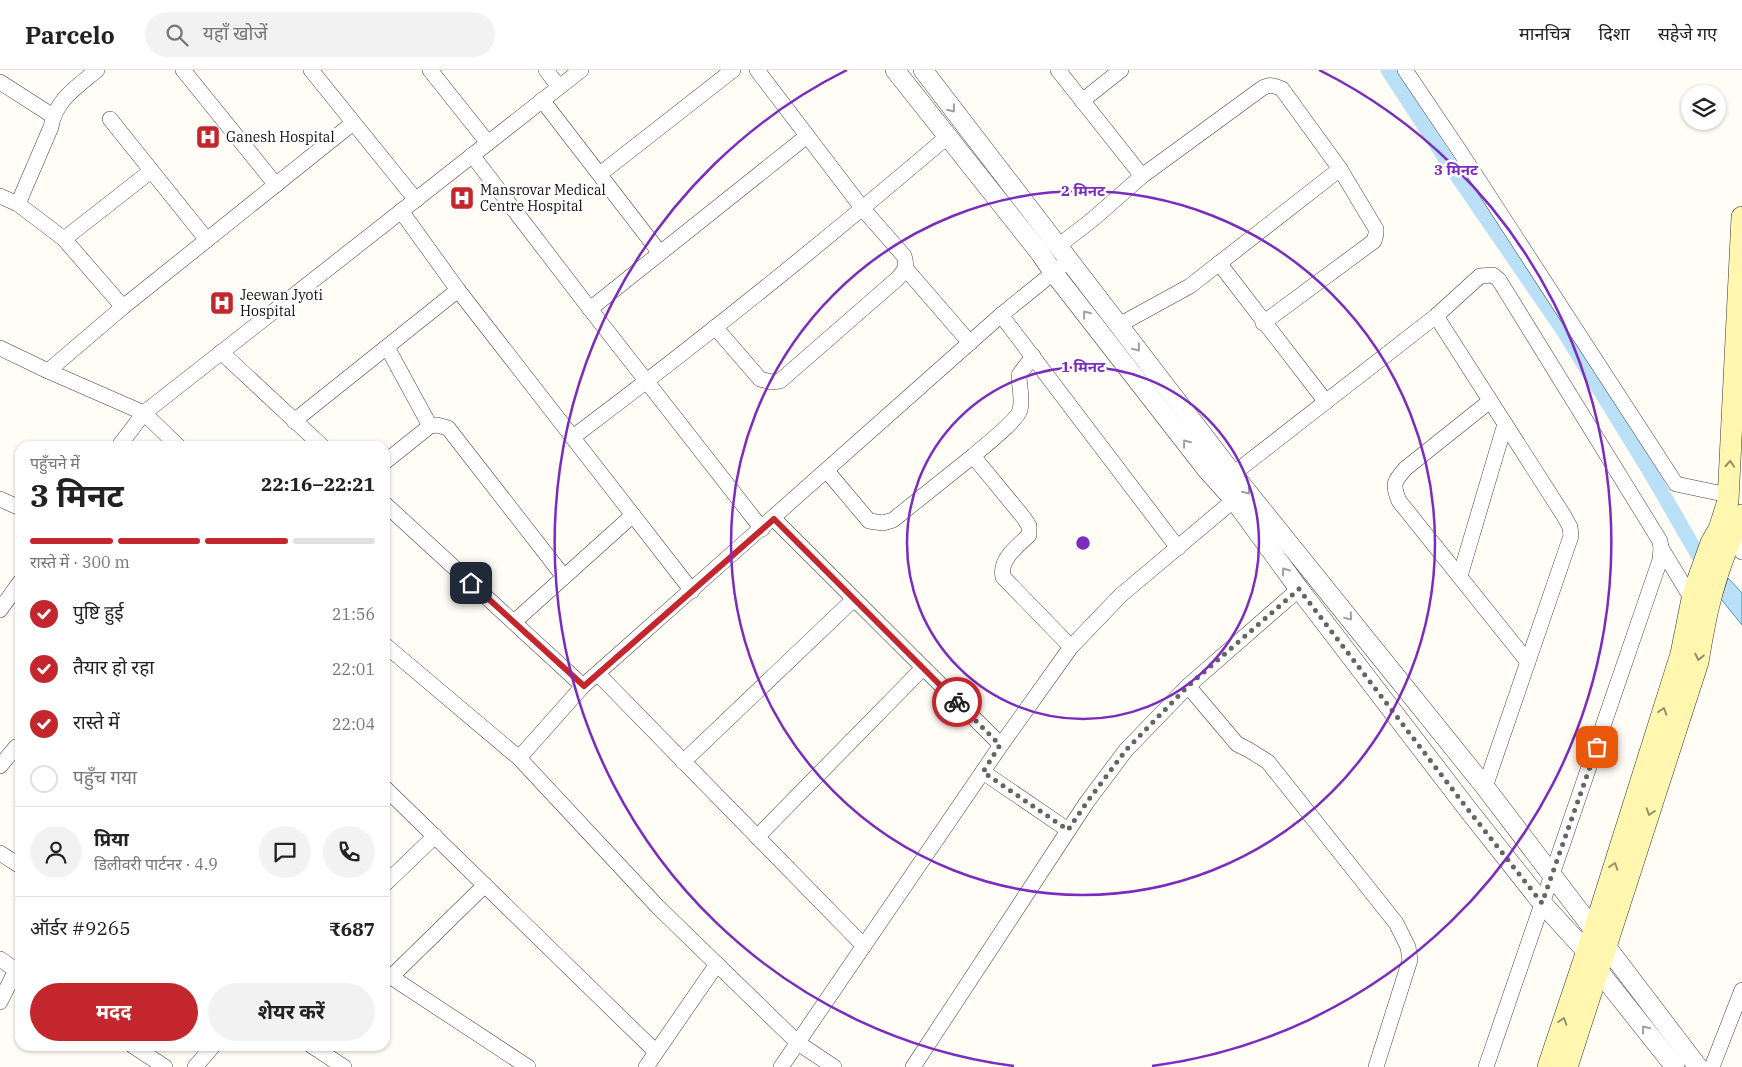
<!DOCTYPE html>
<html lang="hi">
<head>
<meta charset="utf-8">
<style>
  body { margin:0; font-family:"IBM Plex Serif","Noto Sans Devanagari",serif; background:#f2f2f2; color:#222; height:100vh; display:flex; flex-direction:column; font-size:19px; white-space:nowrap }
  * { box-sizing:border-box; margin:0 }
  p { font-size:16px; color:#767676 }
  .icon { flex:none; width:28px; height:28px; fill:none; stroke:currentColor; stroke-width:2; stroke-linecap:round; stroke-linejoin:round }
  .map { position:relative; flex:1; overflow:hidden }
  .drawer { position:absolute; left:15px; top:371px; width:375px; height:610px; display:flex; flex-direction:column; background:#fff; border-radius:15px; box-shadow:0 1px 4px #0004 }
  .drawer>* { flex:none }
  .tools { position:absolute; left:1681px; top:15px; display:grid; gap:10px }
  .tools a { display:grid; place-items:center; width:45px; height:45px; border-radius:50%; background:#fff; box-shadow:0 1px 4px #0004; font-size:25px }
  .pin { position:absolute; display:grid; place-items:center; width:42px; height:42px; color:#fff; margin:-21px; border-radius:10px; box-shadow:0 2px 8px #0006 }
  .courier { position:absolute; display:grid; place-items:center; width:50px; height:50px; margin:-25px; border:4px solid #c4262e; border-radius:50%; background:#fff; color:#222; box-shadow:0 1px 6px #0007 }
  .overview em { font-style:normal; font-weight:700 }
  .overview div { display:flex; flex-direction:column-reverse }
  .overview { display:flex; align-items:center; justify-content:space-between; height:85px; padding:0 15px }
  h1 { font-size:32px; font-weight:700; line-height:38px }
  .bar { display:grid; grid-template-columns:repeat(4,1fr); gap:8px 5px; align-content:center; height:60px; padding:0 15px }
  .bar i { height:6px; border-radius:4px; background:#e0e0e0 }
  .bar .active { background:#c4262e }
  .bar p { grid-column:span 4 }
  .line { display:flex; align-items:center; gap:12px; padding:0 15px; border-top:1px solid #e0e0e0 }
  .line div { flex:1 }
  .round { display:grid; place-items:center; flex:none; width:52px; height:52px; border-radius:26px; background:#f2f2f2 }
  ol { padding:0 15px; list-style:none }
  li { display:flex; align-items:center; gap:15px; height:55px }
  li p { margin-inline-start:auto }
  li .icon { padding:5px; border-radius:50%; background:#c4262e; color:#fff; stroke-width:4 }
  li:last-child { color:#767676 }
  li i { width:28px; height:28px; border:2px solid #e0e0e0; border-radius:50% }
  .cta { display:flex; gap:10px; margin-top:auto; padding:10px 15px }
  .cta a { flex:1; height:58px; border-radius:30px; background:#c4262e; color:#fff; font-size:20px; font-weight:700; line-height:58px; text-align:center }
  .cta a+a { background:#f2f2f2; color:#222 }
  header { display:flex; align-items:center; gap:30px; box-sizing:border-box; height:70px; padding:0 25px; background:#fff; border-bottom:1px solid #e0e0e0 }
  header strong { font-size:24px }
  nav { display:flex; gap:28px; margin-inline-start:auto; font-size:18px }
  .search { width:350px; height:45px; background:#f2f2f2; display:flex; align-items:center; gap:12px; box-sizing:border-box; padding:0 18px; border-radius:28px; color:#767676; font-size:19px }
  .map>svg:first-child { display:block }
</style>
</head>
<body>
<header>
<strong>Parcelo</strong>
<div class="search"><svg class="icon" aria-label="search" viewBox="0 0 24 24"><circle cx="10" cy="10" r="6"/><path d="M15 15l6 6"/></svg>यहाँ खोजें</div>
<nav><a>मानचित्र</a><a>दिशा</a><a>सहेजे गए</a></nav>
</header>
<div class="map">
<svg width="1742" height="997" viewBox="0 0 1742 997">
  <rect width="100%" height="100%" fill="#fffdf5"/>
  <!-- water -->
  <polygon fill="#b9e0f7" stroke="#3f96cf" points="1728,508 1742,523 1742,555 1721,529"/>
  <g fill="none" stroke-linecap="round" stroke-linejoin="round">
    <!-- canal -->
    <polyline stroke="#b9e0f7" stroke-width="15" points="1388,0 1449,94 1563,260 1649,400 1698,485 1709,499"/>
    <defs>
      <g id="minor">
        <polyline points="183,0 276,115"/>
        <polyline points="311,0 416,130"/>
        <polyline points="430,0 488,73"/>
        <polyline points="546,0 559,17"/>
        <polyline points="1058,0 1142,106"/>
        <polyline points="1405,0 1461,83 1676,414 1728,425"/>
        <polyline points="0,12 53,46"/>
        <polyline points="542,30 660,183"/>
        <polyline points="1082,31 1121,0"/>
        <polyline points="110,49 207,170"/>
        <polyline points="472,85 590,239 762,459"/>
        <polyline points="600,104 733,0"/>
        <polyline points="0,126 18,134 64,169 123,237"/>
        <path d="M18 134 51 57C55 30 78 16 97 0"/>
        <polyline points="401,141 458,220 692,521"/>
        <polyline points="64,169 151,101"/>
        <path d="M1058 176 1092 150 1142 106 1261 19C1269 14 1274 15 1282 19L1340 99 1376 159V164L1374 171 1263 253"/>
        <polyline points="1219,193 1326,332"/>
        <polyline points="906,199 970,273"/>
        <polyline points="590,239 807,66"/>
        <polyline points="1001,245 1178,478"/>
        <polyline points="1436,246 1564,446 1570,457 1571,466 1485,717"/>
        <polyline points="1119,255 1190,216 1340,99"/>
        <path d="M715 257 760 309 771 312 780 311 897 209C904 201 908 197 904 186L863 139 757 0"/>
        <polyline points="387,277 430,356"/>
        <polyline points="0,278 48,301 144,343 178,376"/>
        <polyline points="221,282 322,376"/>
        <path d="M1033 286 1019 305C1019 316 1023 329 1020 340 1017 351 983 377 973 386L1024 448 1029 456V465C1018 476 999 489 1003 507L1071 577"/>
        <polyline points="48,301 123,237 353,53"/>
        <path d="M1490 331 1406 398C1394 411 1392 414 1399 431L1528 592"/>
        <polyline points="294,351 458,220"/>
        <path d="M573 367C701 271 825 171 947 67"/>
        <polyline points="119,376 144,343 581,0"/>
        <polyline points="385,392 430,356 437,355 448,358 564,507"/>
        <polyline points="827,401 869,451 883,453 893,450 973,386"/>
        <polyline points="1224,411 1436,246 1480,206 1493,205 1499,210 1660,471 1661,478 1660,490 1486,997"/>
        <polyline points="0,429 20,438"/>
        <polyline points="385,434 583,616"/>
        <polyline points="774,449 1001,675"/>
        <polyline points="1728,460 1742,482"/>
        <polyline points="1661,478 1692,529 1697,532"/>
        <polyline points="1460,506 1505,354"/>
        <polyline points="0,540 20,512"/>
        <polyline points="514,552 633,445"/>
        <polyline points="385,575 519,688 658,837 798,973 834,997"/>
        <polyline points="598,604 864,876"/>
        <polyline points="1188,616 1237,674 1249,680 1268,692 1396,853 1408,877 1410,890 1376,997"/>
        <polyline points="519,688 583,616 1001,245 1069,190"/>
        <polyline points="683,692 854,529"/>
        <polyline points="0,696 16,677"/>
        <polyline points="983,702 1068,760"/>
        <polyline points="385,718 656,982"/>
        <polyline points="757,767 923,598"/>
        <polyline points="0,783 20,796"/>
        <polyline points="385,814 435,766"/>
        <polyline points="0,889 20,903"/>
        <polyline points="385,903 528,997"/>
        <polyline points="391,907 485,815"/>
        <polyline points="0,932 16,900"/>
        <polyline points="133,976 165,997"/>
        <polyline points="312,976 344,997"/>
        <polyline points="195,997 213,976"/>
        <polyline points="646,997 717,894"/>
        <polyline points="781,997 1001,675 1071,577 1121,525 1234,430"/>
        <polyline points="913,997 1087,732 1126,680 1188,616 1299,519"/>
        <polyline points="1712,997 1742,920"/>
      </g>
      <g id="tertiary">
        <polyline points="895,0 1040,183 1053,202 1207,400 1234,430 1299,519 1466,737 1542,833 1586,881 1598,900 1675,997"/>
        <polyline points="923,0 1233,404 1485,717 1698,997"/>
      </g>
      <g id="secondary">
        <polyline points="1548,997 1594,860 1681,584 1692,529 1696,515 1711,473 1719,459 1728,431 1742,147"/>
        <path d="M1567 997 1698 592C1701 574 1704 556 1708 539 1715 508 1728 473 1742 445"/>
      </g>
    </defs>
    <!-- minor casing -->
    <use href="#minor" stroke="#444" stroke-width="16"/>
    <!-- tertiary casing -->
    <use href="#tertiary" stroke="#444" stroke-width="20"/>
    <!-- secondary casing -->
    <use href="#secondary" stroke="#333" stroke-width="22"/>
    <!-- minor -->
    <use href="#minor" stroke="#fff" stroke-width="15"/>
    <!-- tertiary -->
    <use href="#tertiary" stroke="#fff" stroke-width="19"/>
    <!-- secondary -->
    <use href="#secondary" stroke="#fff6b0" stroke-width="21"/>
  </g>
  <!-- one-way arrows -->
  <defs><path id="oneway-chevron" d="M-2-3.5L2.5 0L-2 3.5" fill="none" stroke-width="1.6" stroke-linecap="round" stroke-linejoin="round" transform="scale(1.25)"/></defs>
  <g stroke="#a0a0a0">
    <use href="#oneway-chevron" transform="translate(952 39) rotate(52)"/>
    <use href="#oneway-chevron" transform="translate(1086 244) rotate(-128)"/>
    <use href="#oneway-chevron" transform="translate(1137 278) rotate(52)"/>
    <use href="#oneway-chevron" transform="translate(1186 373) rotate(-128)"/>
    <use href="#oneway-chevron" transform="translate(1247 421) rotate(51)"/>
    <use href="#oneway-chevron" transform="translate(1285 501) rotate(-126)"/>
    <use href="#oneway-chevron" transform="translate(1349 547) rotate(51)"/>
    <use href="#oneway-chevron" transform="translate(1645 959) rotate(-128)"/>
  </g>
  <g stroke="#948f68">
    <use href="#oneway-chevron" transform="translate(1730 394) rotate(-87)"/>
    <use href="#oneway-chevron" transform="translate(1699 587) rotate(102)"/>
    <use href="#oneway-chevron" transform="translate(1663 641) rotate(-72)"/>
    <use href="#oneway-chevron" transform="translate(1650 742) rotate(108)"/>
    <use href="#oneway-chevron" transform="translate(1614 796) rotate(-72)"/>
    <use href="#oneway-chevron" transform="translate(1563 951) rotate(-72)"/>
  </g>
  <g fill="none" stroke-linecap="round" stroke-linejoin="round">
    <!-- done -->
    <polyline stroke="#646461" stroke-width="5" stroke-dasharray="0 9" points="957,632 1000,675 983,702 1068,760 1087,732 1126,680 1188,616 1299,519 1466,737 1542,833 1597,677"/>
    <!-- route -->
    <polyline stroke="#c4262e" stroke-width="6" points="471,513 584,616 774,449 957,632"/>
  </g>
  <!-- distance rings -->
  <g fill="none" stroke="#7b2cbf" stroke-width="2.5">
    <circle cx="1083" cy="473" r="176"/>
    <circle cx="1083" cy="473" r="352"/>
    <path d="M1014 996A528 528 0 0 1 847 0M1319 0A528 528 0 0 1 1152 996"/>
  </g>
  <!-- icons -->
  <defs>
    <symbol id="hospital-square" viewBox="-11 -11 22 22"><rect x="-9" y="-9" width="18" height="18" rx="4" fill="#c4262e" stroke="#fff"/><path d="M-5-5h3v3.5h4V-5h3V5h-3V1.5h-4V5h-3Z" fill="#fff"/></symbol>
  </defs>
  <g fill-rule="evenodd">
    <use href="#hospital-square" x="194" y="53" width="28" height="28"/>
    <use href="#hospital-square" x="448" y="114" width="28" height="28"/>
    <use href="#hospital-square" x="208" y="219" width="28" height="28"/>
  </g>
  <g text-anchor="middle" stroke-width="5" stroke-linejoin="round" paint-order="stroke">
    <!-- poi labels -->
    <g font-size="14" fill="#111" stroke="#fff" text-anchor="start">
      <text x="226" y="72">Ganesh Hospital</text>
      <text x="480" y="125">Mansrovar Medical<tspan x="480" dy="16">Centre Hospital</tspan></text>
      <text x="240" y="230">Jeewan Jyoti<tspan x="240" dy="16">Hospital</tspan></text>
    </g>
  </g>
  <circle cx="1083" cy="473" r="8" fill="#7b2cbf" stroke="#fff" stroke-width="2.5"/>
  <g font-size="15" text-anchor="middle" font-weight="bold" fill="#7b2cbf" stroke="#fff" stroke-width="5" stroke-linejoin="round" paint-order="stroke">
    <text x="1456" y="105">3 मिनट</text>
    <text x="1083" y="126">2 मिनट</text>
    <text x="1083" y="302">1 मिनट</text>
  </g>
</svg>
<div class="tools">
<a><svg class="icon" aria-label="layers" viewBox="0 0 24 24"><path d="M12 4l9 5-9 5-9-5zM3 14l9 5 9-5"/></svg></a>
</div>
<div class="pin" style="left:1597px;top:677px;background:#ea580c"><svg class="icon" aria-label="bag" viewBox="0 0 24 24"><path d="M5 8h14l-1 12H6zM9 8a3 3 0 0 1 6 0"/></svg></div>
<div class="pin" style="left:471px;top:513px;background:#1f2937"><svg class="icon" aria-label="home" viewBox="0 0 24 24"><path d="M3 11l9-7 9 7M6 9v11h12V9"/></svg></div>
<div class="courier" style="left:957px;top:632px"><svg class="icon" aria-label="bike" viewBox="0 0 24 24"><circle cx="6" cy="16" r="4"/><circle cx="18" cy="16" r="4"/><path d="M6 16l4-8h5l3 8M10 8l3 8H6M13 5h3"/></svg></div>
<section class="drawer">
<div class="overview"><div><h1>3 मिनट</h1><p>पहुँचने में</p></div><em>22:16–22:21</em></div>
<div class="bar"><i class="active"></i><i class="active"></i><i class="active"></i><i></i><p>रास्ते में · 300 m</p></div>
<ol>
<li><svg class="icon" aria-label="check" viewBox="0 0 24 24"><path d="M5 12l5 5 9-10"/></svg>पुष्टि हुई<p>21:56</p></li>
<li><svg class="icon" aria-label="check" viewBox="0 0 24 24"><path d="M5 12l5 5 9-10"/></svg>तैयार हो रहा<p>22:01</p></li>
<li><svg class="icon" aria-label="check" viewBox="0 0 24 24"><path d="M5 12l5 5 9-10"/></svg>रास्ते में<p>22:04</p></li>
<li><i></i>पहुँच गया</li>
</ol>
<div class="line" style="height:90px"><a class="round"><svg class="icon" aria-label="person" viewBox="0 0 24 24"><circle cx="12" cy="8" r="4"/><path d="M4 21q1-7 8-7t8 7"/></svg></a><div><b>प्रिया</b><p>डिलीवरी पार्टनर · 4.9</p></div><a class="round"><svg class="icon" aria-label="chat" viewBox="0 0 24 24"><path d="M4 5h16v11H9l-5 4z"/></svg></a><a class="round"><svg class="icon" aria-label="phone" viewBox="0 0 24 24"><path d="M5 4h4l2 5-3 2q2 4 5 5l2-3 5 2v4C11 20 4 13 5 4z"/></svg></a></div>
<div class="line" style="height:65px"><div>ऑर्डर #9265</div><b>₹687</b></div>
<div class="cta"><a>मदद</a><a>शेयर करें</a></div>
</section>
</div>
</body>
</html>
